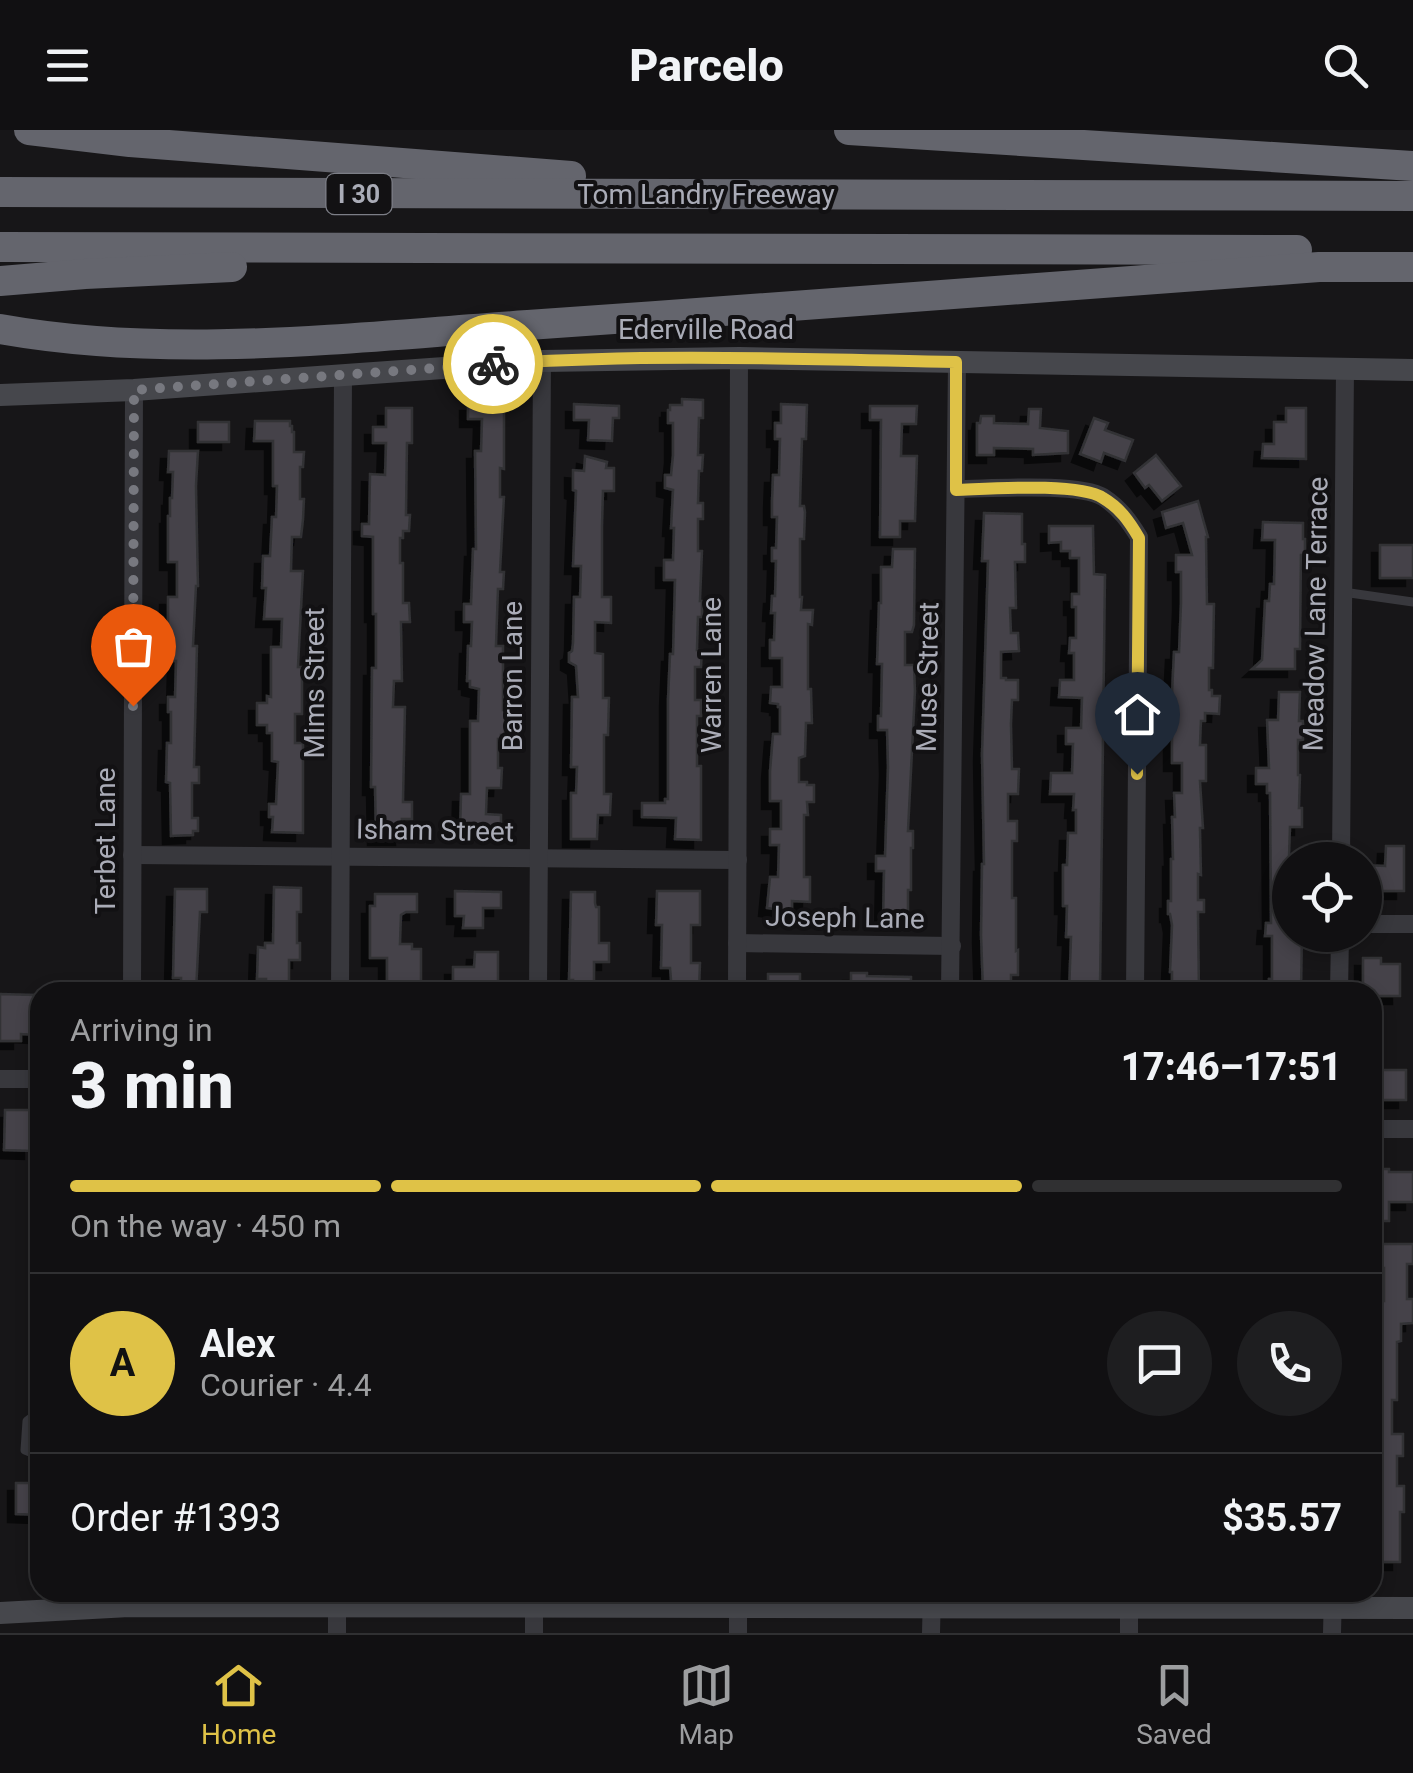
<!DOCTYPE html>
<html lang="en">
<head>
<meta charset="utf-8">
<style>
  body { margin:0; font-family:Roboto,sans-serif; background:#1e1e20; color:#f1f3f6; height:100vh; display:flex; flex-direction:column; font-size:38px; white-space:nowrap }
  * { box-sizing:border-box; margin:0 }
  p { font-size:32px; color:#9c9d9f }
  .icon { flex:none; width:55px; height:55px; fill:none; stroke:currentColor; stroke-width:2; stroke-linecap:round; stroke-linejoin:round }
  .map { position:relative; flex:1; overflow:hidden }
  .drawer { position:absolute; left:30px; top:852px; width:1352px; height:620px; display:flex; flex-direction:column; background:#111012; border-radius:30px; box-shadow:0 5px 15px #0003,0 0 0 2px #303032 }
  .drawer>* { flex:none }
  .buttons { position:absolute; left:1272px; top:712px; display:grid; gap:20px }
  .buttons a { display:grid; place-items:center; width:110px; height:110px; border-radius:50%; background:#111012; box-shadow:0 5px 15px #0003,0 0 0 2px #303032; font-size:50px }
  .pin { position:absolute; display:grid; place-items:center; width:85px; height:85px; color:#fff; margin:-102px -42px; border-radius:50% 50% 50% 0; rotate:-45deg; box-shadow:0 0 10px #0007 }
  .pin .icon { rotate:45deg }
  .courier { position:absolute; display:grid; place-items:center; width:100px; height:100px; margin:-50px; border:8px solid #dfc247; border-radius:50%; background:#fff; color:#222; box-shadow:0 2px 12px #0007 }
  .overview em { font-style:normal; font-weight:800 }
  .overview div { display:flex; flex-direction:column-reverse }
  .overview { display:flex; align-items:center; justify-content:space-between; height:170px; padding:0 40px }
  h1 { font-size:65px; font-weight:800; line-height:75px }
  .bar { display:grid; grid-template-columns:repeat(4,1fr); gap:15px 10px; align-content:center; height:120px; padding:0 40px }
  .bar i { height:12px; border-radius:8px; background:#303032 }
  .bar .current { background:#dfc247 }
  .bar p { grid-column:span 4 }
  .line { display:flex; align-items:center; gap:25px; padding:0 40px; border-top:2px solid #303032 }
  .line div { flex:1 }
  .round { display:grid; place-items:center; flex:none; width:105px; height:105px; border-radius:52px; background:#1e1e20 }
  header { display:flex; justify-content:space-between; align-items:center; height:130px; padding:0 40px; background:#111012; font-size:45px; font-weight:800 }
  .tabs { display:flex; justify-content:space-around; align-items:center; height:140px; border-top:2px solid #303032; background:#111012; font-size:28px; color:#9c9d9f }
  .tabs a { display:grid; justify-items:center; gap:5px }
  .tabs .current { color:#dfc247 }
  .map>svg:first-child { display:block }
</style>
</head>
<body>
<header><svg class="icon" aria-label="menu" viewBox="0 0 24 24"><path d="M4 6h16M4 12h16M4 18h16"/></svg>Parcelo<svg class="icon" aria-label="search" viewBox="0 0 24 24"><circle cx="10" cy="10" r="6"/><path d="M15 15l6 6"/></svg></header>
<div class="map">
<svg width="1413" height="1503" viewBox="0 0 1413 1503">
  <defs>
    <filter id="shadow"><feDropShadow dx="-8" dy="8" stdDeviation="0" flood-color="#0009"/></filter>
  </defs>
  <rect width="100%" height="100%" fill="#171618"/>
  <!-- building -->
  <g fill="#444348" stroke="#313134" stroke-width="2.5" filter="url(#shadow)">
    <polygon points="682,269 703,270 703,288 699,288 698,325 703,325 702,341 699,341 698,373 703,373 703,389 698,389 698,421 702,421 700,471 702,471 702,487 698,487 697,520 702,520 701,537 695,537 695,570 701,570 701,586 697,586 697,636 701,636 701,710 675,709 676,688 642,687 642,673 665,673 665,669 668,669 668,569 670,524 673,524 675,450 664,450 664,430 673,430 674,398 671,398 673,360 665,358 665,345 671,345 673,325 673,293 668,293 668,280 670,280 670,275 682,275"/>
    <polygon points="468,273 504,274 504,339 500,338 500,367 504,367 500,442 504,442 503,459 498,459 496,516 503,516 503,580 505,580 505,605 501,605 501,609 498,609 498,638 502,638 501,658 487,658 486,684 501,685 501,702 460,701 461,664 470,664 470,591 478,591 479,559 470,557 470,551 467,551 468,516 471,516 472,492 464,492 464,474 471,474 473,419 476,419 475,321 481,321 482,289 468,289"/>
    <polygon points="574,274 619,276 619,288 613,288 612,311 588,310 589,290 574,290"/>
    <polygon points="781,274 807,275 806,309 802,309 800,376 804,376 805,382 804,409 800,409 800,467 802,467 801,480 813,480 812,495 808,494 808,559 811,559 812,593 806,593 805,626 799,628 799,652 807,652 807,655 814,655 814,672 807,672 808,685 804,685 804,747 810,747 810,772 792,771 792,784 774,784 774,779 767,778 770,747 778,747 779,715 770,715 770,699 781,699 781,671 770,671 770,641 773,604 780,604 780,577 778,577 778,574 770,573 771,557 782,557 782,528 770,528 770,510 774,510 775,483 771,483 772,466 775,466 776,431 772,431 772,418 776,418 777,387 772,387 772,371 773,345 779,345 780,309 775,309 775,293 781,293"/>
    <polygon points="870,276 917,276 916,294 902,294 901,326 917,326 915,391 900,391 900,407 880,407 881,290 870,290"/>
    <polygon points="386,278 412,278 412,313 407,313 406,385 410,385 409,401 403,401 403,408 400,408 400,433 403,433 403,473 409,473 410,492 401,492 402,551 394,551 393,577 405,577 403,672 412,672 412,689 402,689 403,707 376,707 375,657 371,657 372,538 376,538 376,484 373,484 373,407 362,406 362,394 369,394 370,344 385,345 386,313 373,313 373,297 386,297"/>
    <polygon points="1286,278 1306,278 1306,329 1262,328 1263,314 1274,314 1274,292 1286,292"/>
    <polygon points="1029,279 1041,279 1040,298 1068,301 1068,323 1033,325 1033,319 994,318 994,325 977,325 977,293 980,293 981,286 994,286 994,293 1028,294"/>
    <polygon points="1094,288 1108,293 1105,300 1133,310 1125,331 1104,323 1101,332 1080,324"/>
    <polygon points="255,291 290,291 290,296 292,296 292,302 294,302 294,322 304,322 303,337 300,337 300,369 304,369 303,390 301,407 292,407 291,441 303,441 298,537 302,537 302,584 295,584 295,613 303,613 303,703 272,702 273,687 269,687 269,674 276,674 278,632 272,631 272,603 267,603 267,595 257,595 257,573 267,573 267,566 271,567 271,517 281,517 282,489 264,489 266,458 262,458 263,426 270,426 272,387 276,387 277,356 273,356 273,311 254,311"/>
    <rect x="198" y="292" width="31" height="20"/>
    <polygon points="169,321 198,321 196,356 198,456 196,456 193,516 197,516 194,637 199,637 199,653 192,653 192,688 198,688 198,701 193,701 193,705 171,706 170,653 166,652 167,613 171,613 171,582 168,582 168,567 175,567 176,531 168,531 168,467 177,467 177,432 168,432 168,386 170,386 170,368 172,368 173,342 168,342"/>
    <polygon points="1156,325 1181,356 1162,371 1149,355 1145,358 1134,343"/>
    <polygon points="585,326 607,332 606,338 614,338 614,361 603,361 602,397 602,467 611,467 611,493 595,492 595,523 603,524 603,568 609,568 608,605 604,605 604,664 611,664 610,685 598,685 597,709 571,709 571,663 576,663 577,637 571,637 572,567 578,567 576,536 569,532 569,523 572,521 573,513 574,467 580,467 581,436 573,436 576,361 573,360 573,340 584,341"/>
    <polygon points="1198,371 1208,407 1206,407 1207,474 1214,474 1213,538 1209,538 1209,560 1212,560 1212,566 1220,566 1219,584 1205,583 1205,591 1201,591 1200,615 1206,615 1206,651 1200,651 1203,698 1200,698 1201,745 1198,744 1198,770 1204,770 1204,782 1198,782 1199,862 1172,862 1172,842 1170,842 1172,795 1170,784 1168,784 1168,771 1171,771 1171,729 1173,729 1172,687 1175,687 1174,663 1182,663 1182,633 1172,633 1172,603 1170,603 1174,522 1179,522 1181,473 1181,442 1176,442 1176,425 1192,425 1183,393 1166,398 1162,382"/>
    <polygon points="984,383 1022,384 1022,414 1025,414 1025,432 1015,432 1016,478 1010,478 1011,503 1018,503 1019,521 1001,522 1001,548 1006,548 1006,550 1018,550 1018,570 1012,570 1011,594 1012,639 1019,639 1018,664 1008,664 1008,691 1017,691 1017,711 1012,711 1012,768 1016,768 1016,821 1018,820 1018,845 1011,845 1011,862 983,862 981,805 982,734 984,734 982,624 988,431 982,431"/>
    <polygon points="1263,392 1303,393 1303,409 1305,409 1305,425 1301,425 1300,519 1295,519 1295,539 1252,539 1262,530 1265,471 1269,471 1270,454 1274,454 1275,410 1262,410"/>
    <polygon points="1049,396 1093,396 1094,444 1105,445 1100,862 1069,862 1071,807 1066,807 1067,776 1063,776 1063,735 1067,735 1068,703 1076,703 1076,680 1073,680 1074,664 1050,664 1051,643 1072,643 1073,614 1066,614 1066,598 1081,598 1082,568 1059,567 1060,550 1074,550 1074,523 1069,523 1070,508 1076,508 1076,477 1072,477 1072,464 1079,464 1079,428 1070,428 1070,421 1061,421 1061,412 1049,413"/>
    <rect x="1380" y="415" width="33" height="33"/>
    <polygon points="893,419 915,419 914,495 912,502 905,502 905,535 914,535 915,561 908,701 913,701 913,718 911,718 911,760 908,760 908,792 883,792 884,741 876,741 876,726 885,726 888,637 887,600 878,600 878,586 881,586 882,534 877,534 879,473 881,473 881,437 892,437"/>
    <polygon points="1279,562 1300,562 1299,591 1303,591 1303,610 1298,610 1298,645 1300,645 1299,678 1302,678 1302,697 1290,697 1289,728 1290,805 1302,805 1301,862 1269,862 1269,849 1272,849 1272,806 1265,806 1266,793 1271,793 1270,663 1267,663 1267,654 1256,654 1256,638 1269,638 1267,590 1278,590"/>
    <polygon points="1386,716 1404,716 1404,761 1365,761 1365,735 1385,736"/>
    <polygon points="274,757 301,758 301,782 297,782 297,813 300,813 300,830 289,830 289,862 266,862 266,849 257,849 258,817 265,818 265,813 273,813"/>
    <polygon points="175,759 207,759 207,782 200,782 196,862 181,862 181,848 173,848"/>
    <polygon points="455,761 501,762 501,778 483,778 483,798 463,798 464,786 455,786"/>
    <polygon points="657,761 700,761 700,795 691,795 691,833 700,833 699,862 672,862 670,838 661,838 662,795 656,795"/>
    <polygon points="571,762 595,762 595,773 596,777 599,777 599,813 609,813 609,832 594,832 594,862 573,862 573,850 569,850"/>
    <polygon points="375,764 417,764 417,782 406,782 401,785 400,814 412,814 412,819 421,819 421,852 387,852 387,828 370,828 370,776 375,776"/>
    <polygon points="475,822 498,822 498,854 491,854 491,862 468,862 468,854 453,854 453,837 474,837"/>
    <polygon points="1363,828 1381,828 1381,834 1400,834 1400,866 1372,866 1372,862 1363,862"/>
    <polygon points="851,843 867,843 867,846 911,847 911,862 851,862"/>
    <rect x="768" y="844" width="32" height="18"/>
    <polygon points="0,864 37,865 36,905 21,904 21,911 0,911"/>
    <rect x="1372" y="940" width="34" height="30"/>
    <polygon points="5,980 32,980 32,1021 4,1020"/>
    <polygon points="1372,1039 1389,1039 1389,1042 1413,1042 1413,1072 1389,1072 1389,1091 1372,1091"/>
    <polygon points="1380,1114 1413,1114 1413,1134 1407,1134 1407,1169 1413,1169 1413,1193 1401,1194 1401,1211 1397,1212 1397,1270 1392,1270 1392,1304 1403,1304 1403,1326 1397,1326 1397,1356 1404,1356 1404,1382 1400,1382 1400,1432 1372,1432 1372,1226 1376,1226 1376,1171 1384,1171 1384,1138 1380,1138"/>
    <polygon points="16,1353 40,1353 40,1385 16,1384"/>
  </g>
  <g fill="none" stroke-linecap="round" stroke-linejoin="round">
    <!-- lane -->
    <g stroke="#38383d" stroke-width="9">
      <polyline points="1343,462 1413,472"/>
      <polyline points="40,1285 35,1285 27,1291 25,1320 40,1326"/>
    </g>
    <!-- street -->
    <g stroke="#38383d" stroke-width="18">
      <path d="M956 359C988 359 1078 352 1103 367 1120 378 1129 391 1139 407L1135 862"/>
      <polyline points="132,725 738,730"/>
      <polyline points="1341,730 1345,238"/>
      <polyline points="1365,794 1413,794"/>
      <polyline points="737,813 952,816"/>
      <polyline points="132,862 134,260"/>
      <polyline points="340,862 343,245"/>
      <polyline points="538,862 542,231"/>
      <polyline points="737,862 739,228"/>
      <polyline points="950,862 957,232"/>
      <polyline points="1339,862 1340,805"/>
      <polyline points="0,949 40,949"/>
      <polyline points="1372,999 1413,999"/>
      <polyline points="337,1503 337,1462"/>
      <polyline points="534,1503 534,1462"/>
      <polyline points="738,1503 738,1462"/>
      <polyline points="931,1503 932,1462"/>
      <polyline points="1129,1503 1129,1462"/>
      <polyline points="1332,1503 1333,1462"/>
    </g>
    <!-- secondary -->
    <g stroke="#46474c" stroke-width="22">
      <polyline points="0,265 134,260 542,231 739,228 1413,240"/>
      <polyline points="0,1483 129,1476 1413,1478"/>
    </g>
    <!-- highway -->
    <g stroke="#64656d" stroke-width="30">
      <polyline points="29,0 130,12 571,46"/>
      <polyline points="849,0 1413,36"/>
      <polyline points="0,62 1413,66"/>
      <polyline points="0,117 1297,120"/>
      <polyline points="0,151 85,144 232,137"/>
      <path d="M0 199C174 230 352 207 528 195 792 177 1056 156 1319 137H1413"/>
    </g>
  </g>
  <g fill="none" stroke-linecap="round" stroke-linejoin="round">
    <!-- done -->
    <polyline stroke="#77787f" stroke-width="10" stroke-dasharray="0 18" points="133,576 134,260 493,234"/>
    <!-- route -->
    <path stroke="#dfc247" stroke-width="12" d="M493 234C647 223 802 229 956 232V360C988 359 1079 352 1103 368 1120 378 1129 391 1139 408L1137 644"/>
  </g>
  <g text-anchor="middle" stroke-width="8" stroke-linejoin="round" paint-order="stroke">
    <!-- shield labels -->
    <rect fill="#121113" stroke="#7c7e86" stroke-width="2.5" x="326.5" y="44" width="65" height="40" rx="8"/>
    <g font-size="25" font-weight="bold" fill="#aaacb7">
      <text x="359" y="73">I 30</text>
    </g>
    <!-- street labels -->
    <g font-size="28" fill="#aaacb7" stroke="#121113">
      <text x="706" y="74">Tom Landry Freeway</text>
      <text x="706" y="209">Ederville Road</text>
      <text transform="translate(1315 484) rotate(-89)" y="10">Meadow Lane Terrace</text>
      <text transform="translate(711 545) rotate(-90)" y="10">Warren Lane</text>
      <text transform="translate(512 546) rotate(-90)" y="10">Barron Lane</text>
      <text transform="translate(927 547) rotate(-89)" y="10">Muse Street</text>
      <text transform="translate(314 553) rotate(-90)" y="10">Mims Street</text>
      <text transform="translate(435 700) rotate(1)" y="10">Isham Street</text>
      <text transform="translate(105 711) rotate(-90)" y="10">Terbet Lane</text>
      <text transform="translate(845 787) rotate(1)" y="10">Joseph Lane</text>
    </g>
  </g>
</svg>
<div class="buttons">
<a><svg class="icon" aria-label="locate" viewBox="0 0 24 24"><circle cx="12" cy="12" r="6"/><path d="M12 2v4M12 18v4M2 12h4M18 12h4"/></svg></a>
</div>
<div class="pin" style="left:133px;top:576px;background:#ea580c"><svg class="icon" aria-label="bag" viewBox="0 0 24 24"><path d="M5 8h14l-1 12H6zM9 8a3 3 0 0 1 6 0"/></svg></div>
<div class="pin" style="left:1137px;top:644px;background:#1f2937"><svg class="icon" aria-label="home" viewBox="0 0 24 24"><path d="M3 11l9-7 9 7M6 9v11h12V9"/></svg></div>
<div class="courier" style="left:493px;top:234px"><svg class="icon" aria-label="bike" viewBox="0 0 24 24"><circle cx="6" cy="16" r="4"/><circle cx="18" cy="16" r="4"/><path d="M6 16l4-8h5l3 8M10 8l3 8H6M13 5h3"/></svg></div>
<section class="drawer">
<div class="overview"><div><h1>3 min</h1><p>Arriving in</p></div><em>17:46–17:51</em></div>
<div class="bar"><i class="current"></i><i class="current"></i><i class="current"></i><i></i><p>On the way · 450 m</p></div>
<div class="line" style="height:180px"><b class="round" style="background:#dfc247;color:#111">A</b><div><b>Alex</b><p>Courier · 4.4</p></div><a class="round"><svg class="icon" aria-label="chat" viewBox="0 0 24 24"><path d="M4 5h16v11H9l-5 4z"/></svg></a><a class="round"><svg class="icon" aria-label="phone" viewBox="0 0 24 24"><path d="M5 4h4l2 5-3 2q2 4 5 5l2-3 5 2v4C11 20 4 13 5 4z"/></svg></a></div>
<div class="line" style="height:130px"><div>Order #1393</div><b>$35.57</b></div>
</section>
</div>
<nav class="tabs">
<a class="current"><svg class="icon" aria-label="home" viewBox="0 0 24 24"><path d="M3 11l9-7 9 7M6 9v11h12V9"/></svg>Home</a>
<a><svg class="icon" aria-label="map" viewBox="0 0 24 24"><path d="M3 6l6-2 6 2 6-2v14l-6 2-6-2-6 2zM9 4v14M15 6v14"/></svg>Map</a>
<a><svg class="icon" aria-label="saved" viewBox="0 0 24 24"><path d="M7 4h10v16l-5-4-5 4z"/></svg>Saved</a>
</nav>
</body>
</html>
